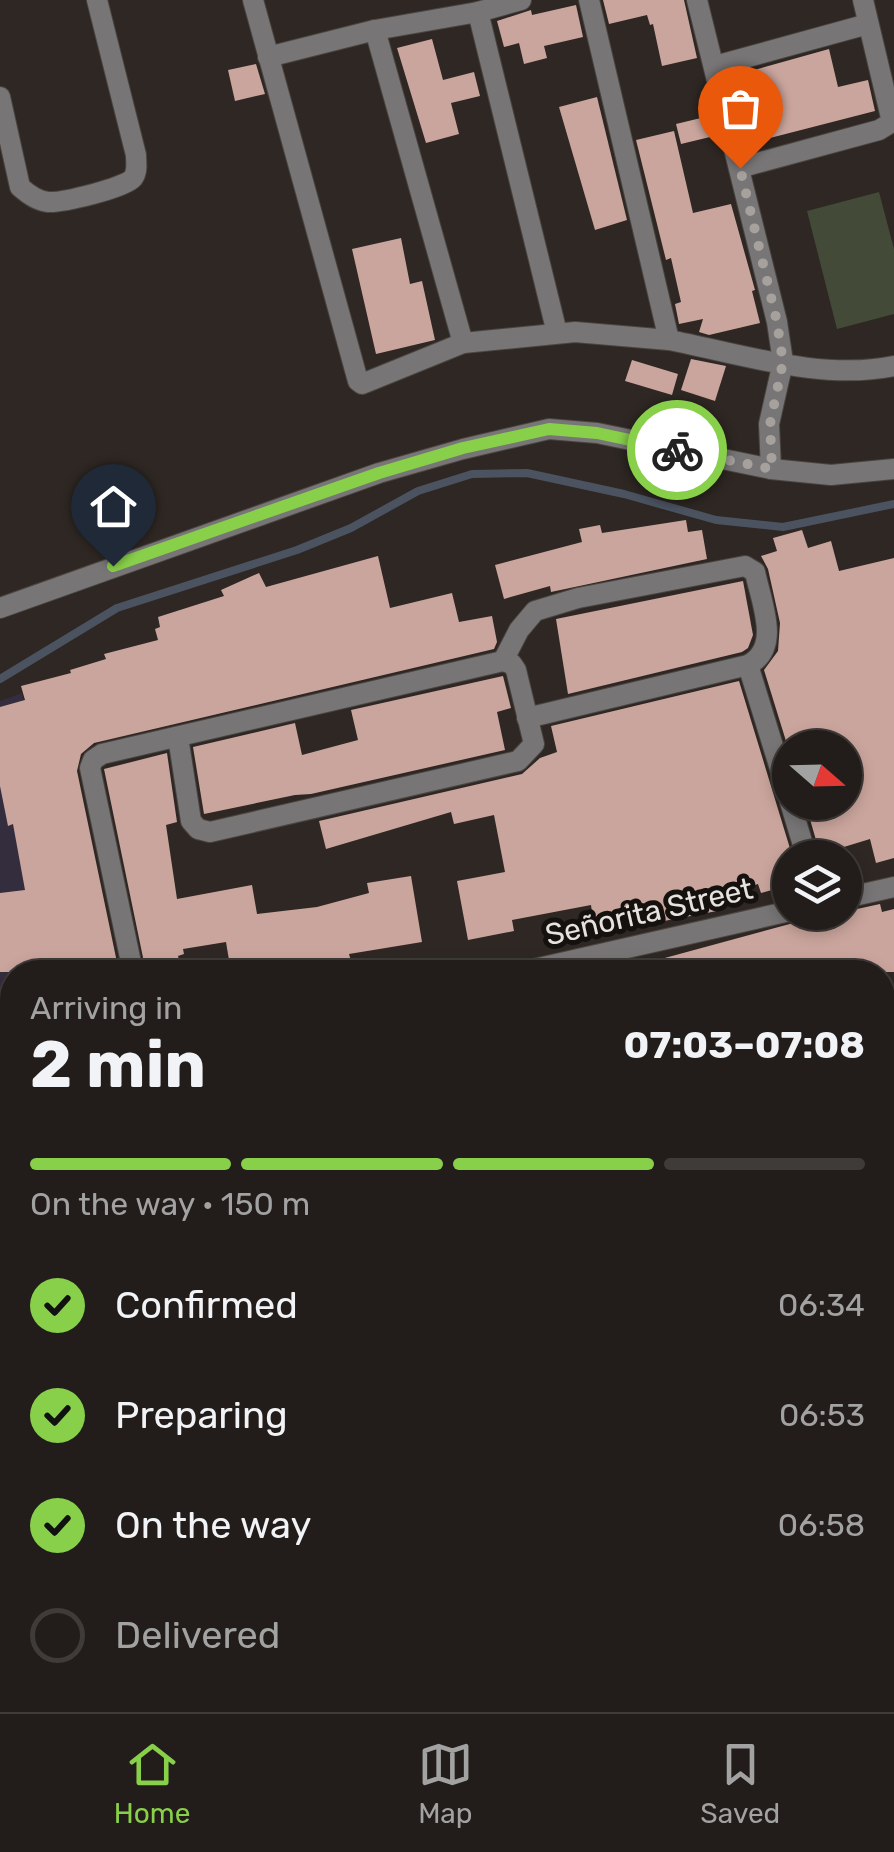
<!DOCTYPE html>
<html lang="en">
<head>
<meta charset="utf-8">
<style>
  body { margin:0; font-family:Rubik,sans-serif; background:#2e2a27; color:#f1f3f6; height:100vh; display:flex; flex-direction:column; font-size:38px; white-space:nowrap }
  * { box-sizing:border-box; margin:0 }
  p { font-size:32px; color:#a2a2a2 }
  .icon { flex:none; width:55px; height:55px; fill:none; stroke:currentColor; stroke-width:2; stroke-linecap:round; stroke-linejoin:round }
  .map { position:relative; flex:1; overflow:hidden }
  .side { position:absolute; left:0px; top:960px; width:895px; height:752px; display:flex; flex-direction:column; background:#221d1a; border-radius:40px 40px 0 0; box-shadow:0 5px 15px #0003,0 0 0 2px #3f3b39 }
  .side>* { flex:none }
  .needle { width:65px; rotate:110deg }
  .tools { position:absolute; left:772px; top:730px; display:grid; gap:20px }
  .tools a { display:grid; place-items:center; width:90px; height:90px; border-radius:50%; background:#221d1a; box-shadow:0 5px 15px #0003,0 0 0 2px #3f3b39; font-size:50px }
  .pin { position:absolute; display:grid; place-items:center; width:85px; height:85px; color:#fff; margin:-102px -42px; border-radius:50% 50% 50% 0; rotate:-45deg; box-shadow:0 0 10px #0007 }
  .pin .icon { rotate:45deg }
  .courier { position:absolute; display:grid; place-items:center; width:100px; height:100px; margin:-50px; border:8px solid #88cf4a; border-radius:50%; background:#fff; color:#222; box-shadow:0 2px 12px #0007 }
  .head em { font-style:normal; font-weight:700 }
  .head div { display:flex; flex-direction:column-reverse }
  .head { display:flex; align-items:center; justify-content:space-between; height:170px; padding:0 30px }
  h1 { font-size:65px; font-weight:700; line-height:75px }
  .bar { display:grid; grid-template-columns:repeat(4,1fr); gap:15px 10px; align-content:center; height:120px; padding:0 30px }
  .bar i { height:12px; border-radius:8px; background:#3f3b39 }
  .bar .selected { background:#88cf4a }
  .bar p { grid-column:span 4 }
  ol { padding:0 30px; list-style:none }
  li { display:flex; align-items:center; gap:30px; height:110px }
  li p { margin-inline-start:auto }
  li .icon { padding:10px; border-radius:50%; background:#88cf4a; color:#111; stroke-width:4 }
  li:last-child { color:#a2a2a2 }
  li i { width:55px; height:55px; border:5px solid #3f3b39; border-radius:50% }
  .dock { display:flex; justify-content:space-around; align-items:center; height:140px; border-top:2px solid #3f3b39; background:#221d1a; font-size:28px; color:#a2a2a2 }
  .dock a { display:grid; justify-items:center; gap:5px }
  .dock .selected { color:#88cf4a }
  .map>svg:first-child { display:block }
</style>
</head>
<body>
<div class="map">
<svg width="894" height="1712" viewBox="0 0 894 1712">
  <rect width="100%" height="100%" fill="#2e2723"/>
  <!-- education -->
  <polygon fill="#332d3e" points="22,693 80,972 12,972 12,1035 0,1035 0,701"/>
  <!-- green -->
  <polygon fill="#434b38" points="879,192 894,249 894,314 837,329 807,211"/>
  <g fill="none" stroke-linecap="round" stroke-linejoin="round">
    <!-- stream -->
    <polyline stroke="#4b5361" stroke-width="8" points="0,679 117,608 297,550 351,528 418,491 472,474 527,473 624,494 716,520 783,527 894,504"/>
  </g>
  <!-- building -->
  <g fill="#caa59d">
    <polygon points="603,0 684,0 697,58 662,66 653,24 650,25 647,15 609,24"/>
    <polygon points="576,5 583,37 544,46 547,58 524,64 519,43 504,47 497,21 531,10 532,15"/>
    <polygon points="432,39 443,80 474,72 480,96 451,103 459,134 426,143 397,48"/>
    <polygon points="829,49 838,87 868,80 875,111 770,138 761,98 754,100 747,72"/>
    <polygon points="256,64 265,94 235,101 228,70"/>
    <polygon points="597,97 627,220 595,230 559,107"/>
    <polygon points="705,117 710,137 681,144 676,124"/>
    <polygon points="674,131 693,213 731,204 755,290 752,291 760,323 709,335 699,332 703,319 679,324 675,304 681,302 671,258 666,260 636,140"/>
    <polygon points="401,238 410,284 422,281 435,340 376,354 352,249"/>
    <polygon points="691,359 726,366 715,401 681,390"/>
    <polygon points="632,360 678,374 672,395 625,381"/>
    <polygon points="686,520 688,532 702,530 707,559 551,592 550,586 504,599 495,565 582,542 579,529 600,525 602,533"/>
    <polygon points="802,530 808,548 831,541 839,571 894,558 894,858 876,863 870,839 834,850 832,843 818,847 805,802 845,802 845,748 790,748 790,754 764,670 778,651 780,623 768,569 761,556 777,551 773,538"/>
    <polygon points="378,556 390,608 452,593 459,622 492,616 497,642 494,649 94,743 81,754 77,771 119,972 0,972 0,893 25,890 13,824 8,826 0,786 0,707 25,700 21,686 71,673 70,670 106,659 104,654 158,640 155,629 160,627 158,617 224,596 221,590 259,573 266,587"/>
    <polygon points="743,581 753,635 748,648 742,652 568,694 556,619"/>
    <polygon points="503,676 511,708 497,712 505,750 311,794 295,795 204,814 193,747 295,723 302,755 358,740 351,710"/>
    <polygon points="739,681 792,855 790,885 761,893 758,884 715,897 717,911 595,934 591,905 512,920 514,931 468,940 457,881 505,872 494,815 454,824 451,812 326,849 319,821 522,774 540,758 557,752 551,726"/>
    <polygon points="167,753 177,822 166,825 177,899 252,885 257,914 317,907 369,893 367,883 411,876 422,942 349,954 354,972 268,972 267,968 231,972 226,942 183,949 184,954 178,956 182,972 146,972 104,769"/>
    <polygon points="880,904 882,912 894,909 894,972 640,972 639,965 797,922"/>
  </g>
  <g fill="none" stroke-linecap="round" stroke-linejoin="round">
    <defs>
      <g id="minor">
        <polyline points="253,0 358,381 362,384 463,343 575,332 669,340"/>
        <path d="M589 0 669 340C741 354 822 381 894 366"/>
        <polyline points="697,0 777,322 783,362 769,424 771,469 831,475 894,469"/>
        <polyline points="478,12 557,333"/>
        <polyline points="375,30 463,343"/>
        <polyline points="268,57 375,30 478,12 521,0"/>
        <polyline points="715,66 868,24"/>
        <path d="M0 97 20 187C28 194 37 201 48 202 62 203 125 188 133 178 138 171 136 163 136 155L97 0"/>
        <polyline points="739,168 879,130 892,122 863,0"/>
        <polyline points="0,608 379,473 463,449 549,429 597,433 771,469"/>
        <path d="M503 661 519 630 535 611 578 598 745 566 755 572C761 602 782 648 748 665L527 718"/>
        <polyline points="748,665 790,801"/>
        <polyline points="790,802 807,858"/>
        <polyline points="845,898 894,887"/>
        <polyline points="133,972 90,768 93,760 102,754 503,661 512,664 516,670 534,744 518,761 210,832 198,829 191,821 178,737"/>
        <polyline points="521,972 790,911"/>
        <polyline points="882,1012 894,1009"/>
        <polyline points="0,1051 12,1051"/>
      </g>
      <g id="trunk">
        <polyline points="882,1452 894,1448"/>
        <polyline points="176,1712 210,1700"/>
      </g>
    </defs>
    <!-- minor casing -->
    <use href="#minor" stroke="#4b4541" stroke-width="22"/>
    <!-- trunk casing -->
    <use href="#trunk" stroke="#4b4541" stroke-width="30"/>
    <!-- minor -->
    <use href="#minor" stroke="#787577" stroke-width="20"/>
    <!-- trunk -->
    <use href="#trunk" stroke="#d8d0d6" stroke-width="28"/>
  </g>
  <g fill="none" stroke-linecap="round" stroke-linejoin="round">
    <!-- done -->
    <polyline stroke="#a6a19d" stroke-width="10" stroke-dasharray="0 18" points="677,450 772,469 770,424 783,362 777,322 740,168"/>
    <!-- route -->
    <polyline stroke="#88cf4a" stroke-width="12" points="113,566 379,473 463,448 549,429 597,433 677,450"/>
  </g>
  <g text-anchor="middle" stroke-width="10" stroke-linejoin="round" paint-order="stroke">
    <!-- street labels -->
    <g font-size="30" fill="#e6e2df" stroke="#14110f">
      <text transform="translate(649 912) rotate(-13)" y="10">Señorita Street</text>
    </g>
  </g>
</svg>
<div class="tools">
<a><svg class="needle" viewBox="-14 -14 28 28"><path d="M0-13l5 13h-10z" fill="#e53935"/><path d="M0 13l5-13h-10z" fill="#a2a2a2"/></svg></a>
<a><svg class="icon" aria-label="layers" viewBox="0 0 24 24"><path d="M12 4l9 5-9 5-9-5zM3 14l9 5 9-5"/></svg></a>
</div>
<div class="pin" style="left:740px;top:168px;background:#ea580c"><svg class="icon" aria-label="bag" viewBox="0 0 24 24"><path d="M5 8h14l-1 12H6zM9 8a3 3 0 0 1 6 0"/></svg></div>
<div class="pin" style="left:113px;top:566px;background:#1f2937"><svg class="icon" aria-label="home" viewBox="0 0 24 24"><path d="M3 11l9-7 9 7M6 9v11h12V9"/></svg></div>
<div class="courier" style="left:677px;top:450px"><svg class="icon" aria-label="bike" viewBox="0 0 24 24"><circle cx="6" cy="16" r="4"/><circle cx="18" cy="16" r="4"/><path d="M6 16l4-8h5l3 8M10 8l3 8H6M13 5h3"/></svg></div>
<section class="side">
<div class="head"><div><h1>2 min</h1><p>Arriving in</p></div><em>07:03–07:08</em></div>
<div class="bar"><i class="selected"></i><i class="selected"></i><i class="selected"></i><i></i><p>On the way · 150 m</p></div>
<ol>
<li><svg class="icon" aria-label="check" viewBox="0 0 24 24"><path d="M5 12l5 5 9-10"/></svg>Confirmed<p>06:34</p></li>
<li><svg class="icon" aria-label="check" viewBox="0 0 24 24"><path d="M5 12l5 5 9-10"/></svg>Preparing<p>06:53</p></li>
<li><svg class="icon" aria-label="check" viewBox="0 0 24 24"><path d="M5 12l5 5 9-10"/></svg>On the way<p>06:58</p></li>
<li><i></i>Delivered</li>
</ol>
</section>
</div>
<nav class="dock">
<a class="selected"><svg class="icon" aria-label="home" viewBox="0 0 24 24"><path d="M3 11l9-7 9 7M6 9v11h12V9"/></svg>Home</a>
<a><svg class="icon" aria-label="map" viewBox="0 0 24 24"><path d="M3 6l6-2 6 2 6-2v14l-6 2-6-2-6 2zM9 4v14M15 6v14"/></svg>Map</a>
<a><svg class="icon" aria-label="saved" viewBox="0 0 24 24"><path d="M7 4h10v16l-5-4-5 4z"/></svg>Saved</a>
</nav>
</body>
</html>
